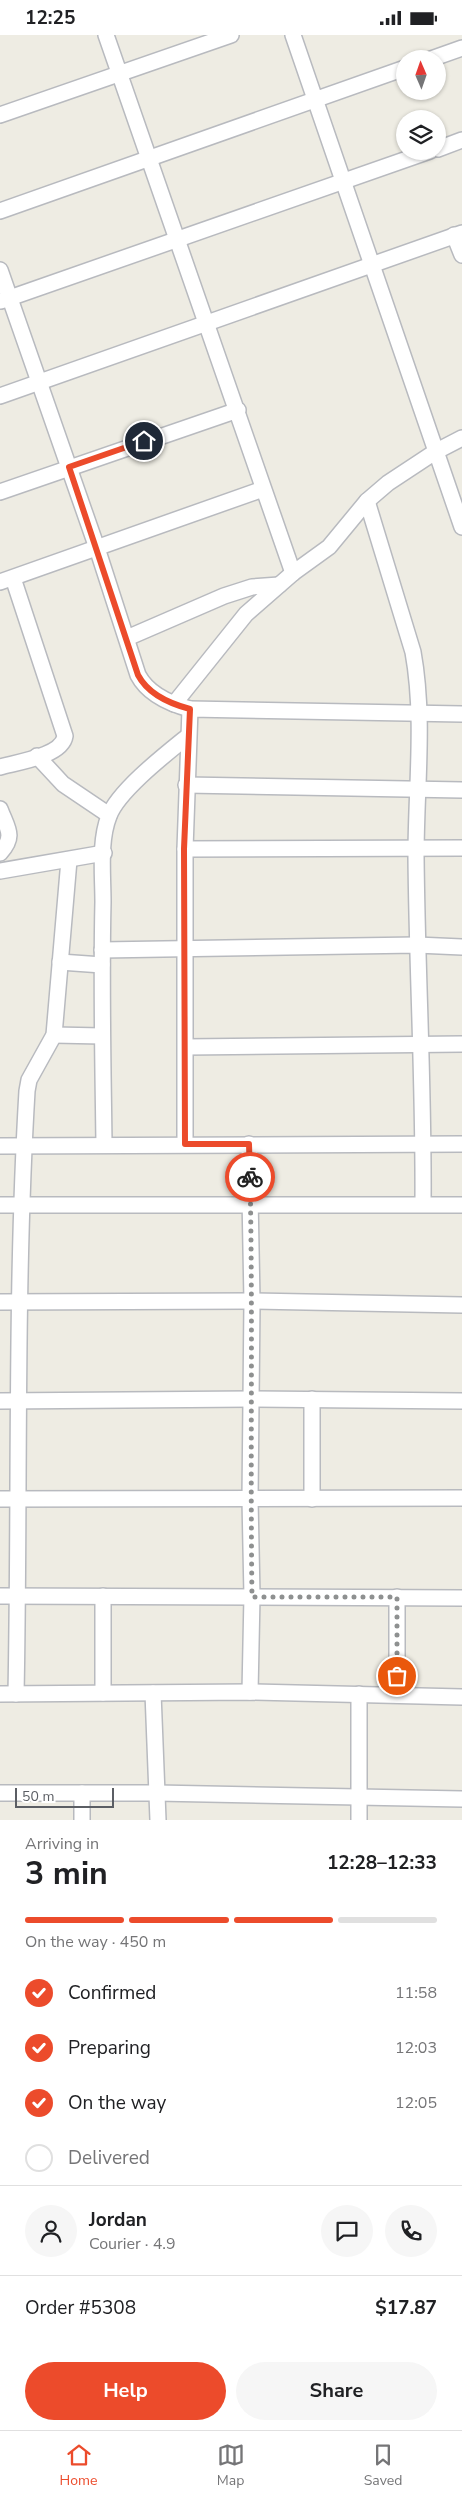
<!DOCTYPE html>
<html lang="en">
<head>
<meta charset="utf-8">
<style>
  body { margin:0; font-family:"Nunito Sans",sans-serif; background:#f6f6f6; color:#202124; height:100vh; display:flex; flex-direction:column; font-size:19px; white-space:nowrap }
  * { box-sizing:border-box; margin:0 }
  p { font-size:16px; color:#757577 }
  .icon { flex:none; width:28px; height:28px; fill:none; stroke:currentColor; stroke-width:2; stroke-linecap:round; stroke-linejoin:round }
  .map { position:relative; height:1785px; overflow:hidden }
  .sheet { display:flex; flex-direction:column; background:#fff; flex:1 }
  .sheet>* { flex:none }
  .needle { width:32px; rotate:358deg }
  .controls { position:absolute; left:396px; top:15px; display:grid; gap:10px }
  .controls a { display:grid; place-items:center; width:50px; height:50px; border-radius:50%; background:#fff; box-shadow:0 1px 4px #0004; font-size:25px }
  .scale { position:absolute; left:15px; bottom:12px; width:99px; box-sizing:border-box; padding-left:5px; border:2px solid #5b5e64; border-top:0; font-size:14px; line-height:18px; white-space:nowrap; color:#5b5e64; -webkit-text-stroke:4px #fff; paint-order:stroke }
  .pin { position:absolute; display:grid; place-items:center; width:42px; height:42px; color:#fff; margin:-21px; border:2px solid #fff; border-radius:50%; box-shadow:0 1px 5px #0007 }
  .courier { position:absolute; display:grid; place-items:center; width:50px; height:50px; margin:-25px; border:4px solid #ec4b2b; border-radius:50%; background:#fff; color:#222; box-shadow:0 1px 6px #0007 }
  .overview em { font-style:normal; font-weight:700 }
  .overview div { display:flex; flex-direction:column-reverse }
  .overview { display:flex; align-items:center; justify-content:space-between; height:85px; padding:0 25px }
  h1 { font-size:32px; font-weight:700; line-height:38px }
  .bar { display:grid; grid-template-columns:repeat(4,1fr); gap:8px 5px; align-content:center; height:60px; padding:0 25px }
  .bar i { height:6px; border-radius:4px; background:#e0e0e0 }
  .bar .selected { background:#ec4b2b }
  .bar p { grid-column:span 4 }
  .line { display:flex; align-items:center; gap:12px; padding:0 25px; border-top:1px solid #e0e0e0 }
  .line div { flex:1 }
  .round { display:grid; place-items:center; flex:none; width:52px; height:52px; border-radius:26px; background:#f6f6f6 }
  ol { padding:0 25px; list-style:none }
  li { display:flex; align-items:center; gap:15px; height:55px }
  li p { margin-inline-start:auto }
  li .icon { padding:5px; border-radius:50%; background:#ec4b2b; color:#fff; stroke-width:4 }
  li:last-child { color:#757577 }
  li i { width:28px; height:28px; border:2px solid #e0e0e0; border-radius:50% }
  .button { display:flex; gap:10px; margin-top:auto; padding:10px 25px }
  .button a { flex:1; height:58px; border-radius:30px; background:#ec4b2b; color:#fff; font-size:20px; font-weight:700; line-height:58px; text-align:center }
  .button a+a { background:#f6f6f6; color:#202124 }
  .status { display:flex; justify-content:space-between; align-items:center; height:35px; padding:0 25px; background:#fff; direction:ltr }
  .status svg { height:14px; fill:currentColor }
  .tab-bar { display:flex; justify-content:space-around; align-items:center; height:70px; border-top:1px solid #e0e0e0; background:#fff; font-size:14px; color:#757577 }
  .tab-bar a { display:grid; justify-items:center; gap:2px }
  .tab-bar .selected { color:#ec4b2b }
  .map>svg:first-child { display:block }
</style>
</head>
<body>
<div class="status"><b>12:25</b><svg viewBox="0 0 49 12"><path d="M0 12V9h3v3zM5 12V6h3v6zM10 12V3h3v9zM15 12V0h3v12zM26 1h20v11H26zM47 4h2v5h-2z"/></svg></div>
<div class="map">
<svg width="462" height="1785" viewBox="0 0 462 1785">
  <rect width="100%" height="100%" fill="#eeece3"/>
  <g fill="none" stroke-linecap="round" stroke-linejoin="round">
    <defs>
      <g id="street">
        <polyline points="106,0 293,538"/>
        <polyline points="293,0 462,492"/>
        <polyline points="431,24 462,13"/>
        <polyline points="0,80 231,0"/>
        <polyline points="438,114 462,105"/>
        <polyline points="0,176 405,33"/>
        <polyline points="454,200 462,220"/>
        <path d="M0 235 97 513 138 640C148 659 171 669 190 674"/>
        <polyline points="1,266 430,116"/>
        <polyline points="0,361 462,198"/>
        <polyline points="0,457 238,375"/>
        <path d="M367 466 413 617C425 683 416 753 416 821 417 936 424 1052 423 1168"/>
        <polyline points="0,547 263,454"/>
        <polyline points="127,603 224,561 252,552 279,550"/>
        <polyline points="174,669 246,579 293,538 329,512 367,466 388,448 435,417 462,403"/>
        <polyline points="37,721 63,749 109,780"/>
        <path d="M0 732C18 727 62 721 65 701L13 543"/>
        <polyline points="186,750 462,755"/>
        <path d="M0 774C7 793 16 801 0 818"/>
        <polyline points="185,814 462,813"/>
        <polyline points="0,836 104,818"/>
        <polyline points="102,915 417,910 462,912"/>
        <polyline points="60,927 102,930"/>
        <polyline points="54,1000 102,1001"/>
        <polyline points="186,1012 462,1009"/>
        <path d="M104 1109C103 1029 101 948 103 867 103 840 99 806 109 781 118 756 167 718 188 701"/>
        <polyline points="185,1109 185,814 190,674 462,679"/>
        <polyline points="249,1109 252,1266 250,1464 252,1561 250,1657"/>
        <polyline points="0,1111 462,1109"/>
        <polyline points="0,1170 462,1170"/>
        <polyline points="0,1267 252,1266 462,1270"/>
        <polyline points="0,1366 251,1364 462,1366"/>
        <polyline points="0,1464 462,1463"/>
        <polyline points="312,1464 312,1364"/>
        <polyline points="0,1561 462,1563"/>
        <polyline points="103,1561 103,1658"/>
        <polyline points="397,1562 397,1660"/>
        <polyline points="153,1658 158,1785"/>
        <polyline points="0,1659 250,1657 462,1662"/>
        <path d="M16 1659C20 1458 15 1257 27 1056L29 1045 54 1000 69 825"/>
        <polyline points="0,1758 157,1758 462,1764"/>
        <polyline points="82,1758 82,1785"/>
        <polyline points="359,1785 359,1659"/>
      </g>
    </defs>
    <!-- street casing -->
    <use href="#street" stroke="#b8babf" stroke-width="18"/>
    <!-- street -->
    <use href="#street" stroke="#fff" stroke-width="15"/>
  </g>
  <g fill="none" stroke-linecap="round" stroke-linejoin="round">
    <!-- done -->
    <path stroke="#8e9090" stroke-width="5" stroke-dasharray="0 9" d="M250 1142C253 1282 250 1422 252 1562H397V1641"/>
    <!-- route -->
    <path stroke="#ec4b2b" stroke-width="6" d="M144 406 69 432 138 640C148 659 171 669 190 674L184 814 185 1109H249L250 1142"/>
  </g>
</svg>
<div class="controls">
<a><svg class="needle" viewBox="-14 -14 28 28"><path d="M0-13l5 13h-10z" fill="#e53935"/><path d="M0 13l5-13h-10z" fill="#757577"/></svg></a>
<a><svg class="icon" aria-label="layers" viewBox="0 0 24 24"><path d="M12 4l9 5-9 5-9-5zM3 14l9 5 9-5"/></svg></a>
</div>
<div class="scale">50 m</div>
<div class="pin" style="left:397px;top:1641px;background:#ea580c"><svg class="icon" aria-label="bag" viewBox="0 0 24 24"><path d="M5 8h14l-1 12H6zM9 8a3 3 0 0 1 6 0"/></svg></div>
<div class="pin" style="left:144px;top:406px;background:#1f2937"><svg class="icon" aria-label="home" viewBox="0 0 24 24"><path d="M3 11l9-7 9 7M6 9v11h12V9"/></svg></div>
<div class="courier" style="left:250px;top:1142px"><svg class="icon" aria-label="bike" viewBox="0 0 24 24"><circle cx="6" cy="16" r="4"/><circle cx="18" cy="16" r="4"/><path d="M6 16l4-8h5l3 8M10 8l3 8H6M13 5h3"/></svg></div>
</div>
<section class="sheet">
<div class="overview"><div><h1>3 min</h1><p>Arriving in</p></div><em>12:28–12:33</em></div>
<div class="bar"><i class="selected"></i><i class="selected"></i><i class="selected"></i><i></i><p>On the way · 450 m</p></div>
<ol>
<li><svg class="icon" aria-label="check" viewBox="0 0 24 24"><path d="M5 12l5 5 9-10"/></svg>Confirmed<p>11:58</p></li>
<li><svg class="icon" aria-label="check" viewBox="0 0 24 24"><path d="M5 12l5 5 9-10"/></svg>Preparing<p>12:03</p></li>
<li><svg class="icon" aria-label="check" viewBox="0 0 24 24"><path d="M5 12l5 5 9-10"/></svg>On the way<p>12:05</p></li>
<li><i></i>Delivered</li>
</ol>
<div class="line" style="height:90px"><a class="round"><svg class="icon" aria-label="person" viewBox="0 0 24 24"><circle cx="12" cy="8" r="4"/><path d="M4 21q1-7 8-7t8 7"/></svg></a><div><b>Jordan</b><p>Courier · 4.9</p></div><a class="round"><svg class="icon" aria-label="chat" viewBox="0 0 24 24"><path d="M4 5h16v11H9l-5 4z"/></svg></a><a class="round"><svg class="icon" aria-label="phone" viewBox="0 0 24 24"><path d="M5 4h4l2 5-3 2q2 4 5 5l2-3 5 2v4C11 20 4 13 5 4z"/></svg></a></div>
<div class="line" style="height:65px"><div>Order #5308</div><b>$17.87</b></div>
<div class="button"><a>Help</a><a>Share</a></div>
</section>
<nav class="tab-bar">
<a class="selected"><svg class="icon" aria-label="home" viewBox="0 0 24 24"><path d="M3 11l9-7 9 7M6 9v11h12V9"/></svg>Home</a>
<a><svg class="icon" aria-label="map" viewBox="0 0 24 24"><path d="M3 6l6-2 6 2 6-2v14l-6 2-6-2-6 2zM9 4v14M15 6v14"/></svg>Map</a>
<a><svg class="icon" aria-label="saved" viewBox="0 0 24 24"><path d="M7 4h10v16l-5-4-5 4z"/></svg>Saved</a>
</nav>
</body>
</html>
